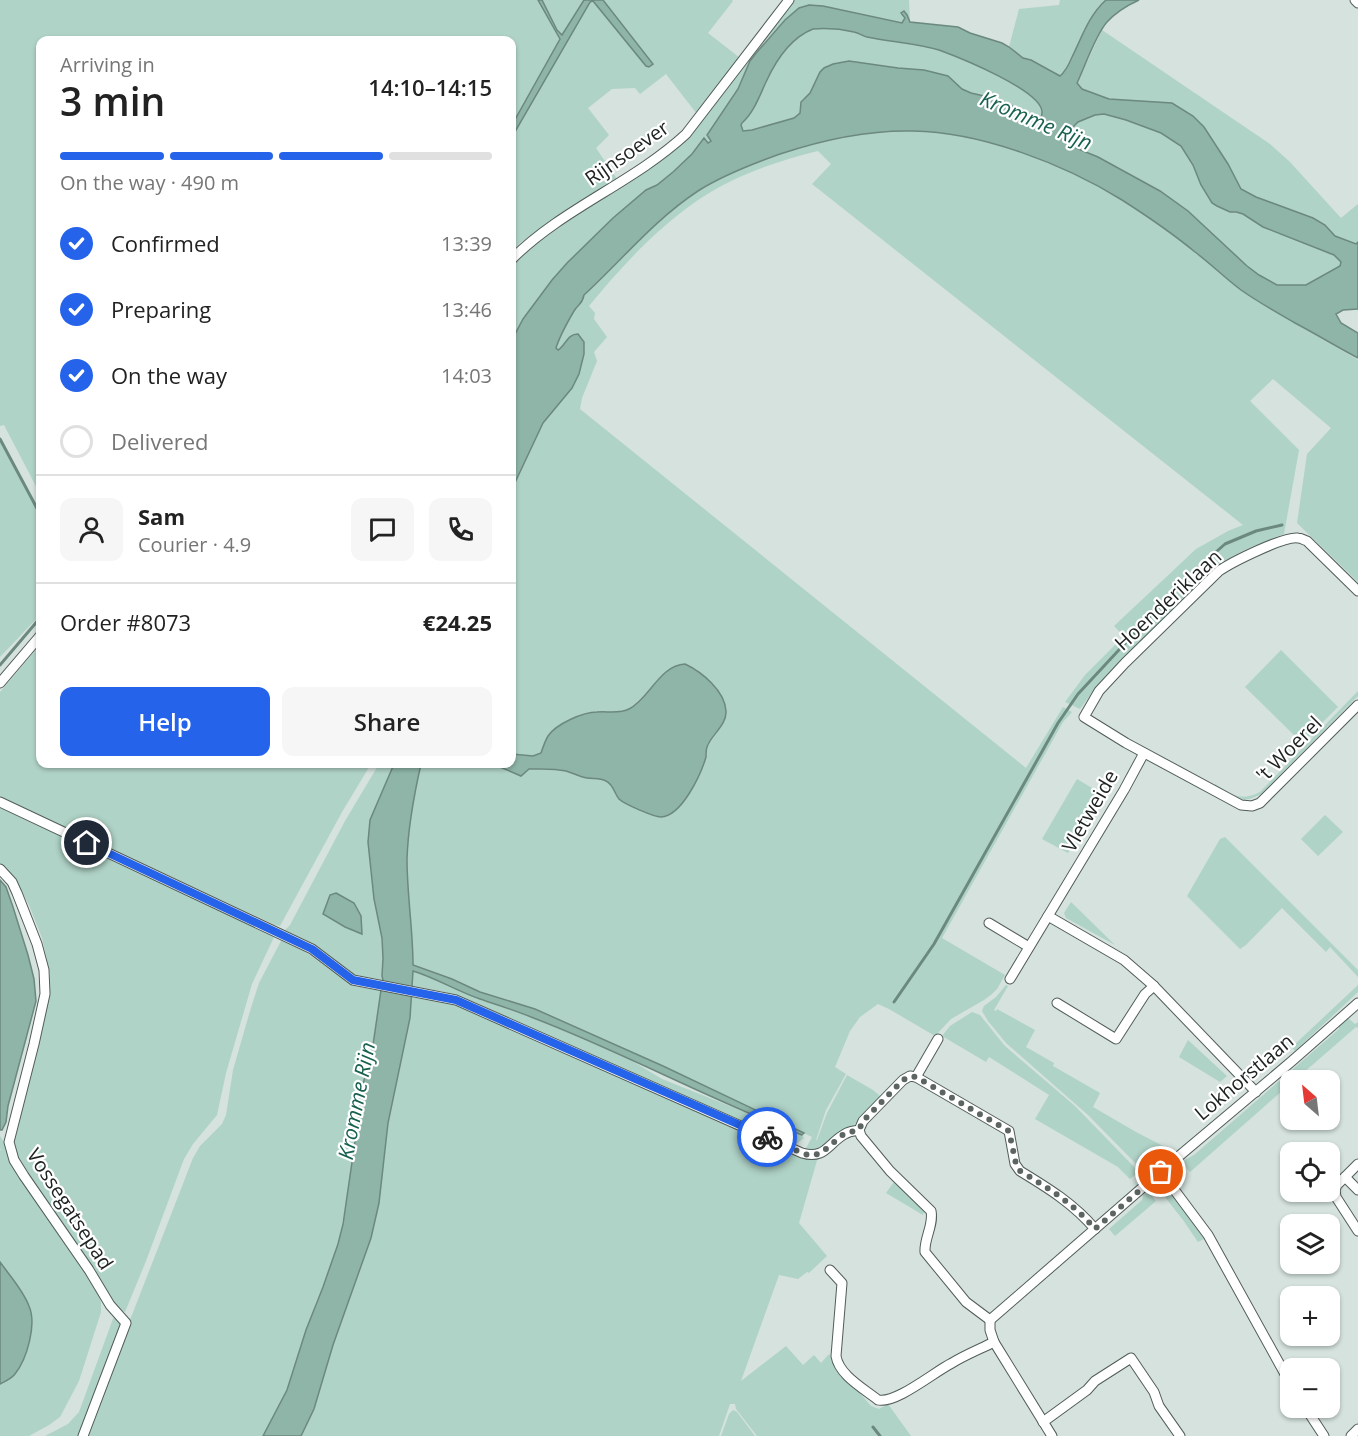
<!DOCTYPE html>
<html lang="en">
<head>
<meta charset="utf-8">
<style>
  body { margin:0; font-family:"Open Sans",sans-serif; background:#f6f6f6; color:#222; height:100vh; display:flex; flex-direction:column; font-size:22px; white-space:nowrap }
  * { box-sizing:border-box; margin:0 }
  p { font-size:20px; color:#767676 }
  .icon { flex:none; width:33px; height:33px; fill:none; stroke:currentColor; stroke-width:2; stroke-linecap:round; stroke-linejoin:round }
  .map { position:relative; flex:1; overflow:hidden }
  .panel { position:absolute; left:36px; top:36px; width:480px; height:732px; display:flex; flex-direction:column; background:#fff; border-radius:12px; box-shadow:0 2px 4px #0004 }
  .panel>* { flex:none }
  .needle { width:39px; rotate:332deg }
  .fabs { position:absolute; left:1280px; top:1070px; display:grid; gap:12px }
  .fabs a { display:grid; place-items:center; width:60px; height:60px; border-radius:12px; background:#fff; box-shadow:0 2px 4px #0004; font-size:30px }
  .pin { position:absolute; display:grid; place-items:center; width:51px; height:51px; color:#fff; margin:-26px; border:3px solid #fff; border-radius:50%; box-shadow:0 2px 6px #0007 }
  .courier { position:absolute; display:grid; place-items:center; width:60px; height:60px; margin:-30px; border:4px solid #2563eb; border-radius:50%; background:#fff; color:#222; box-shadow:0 2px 8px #0007 }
  .head em { font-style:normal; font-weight:600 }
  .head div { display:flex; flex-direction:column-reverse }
  .head { display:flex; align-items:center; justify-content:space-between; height:102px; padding:0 24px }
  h1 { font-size:39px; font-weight:600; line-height:45px }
  .bar { display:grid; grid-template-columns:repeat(4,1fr); gap:9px 6px; align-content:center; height:72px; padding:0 24px }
  .bar i { height:8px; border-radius:4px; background:#e0e0e0 }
  .bar .selected { background:#2563eb }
  .bar p { grid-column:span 4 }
  .line { display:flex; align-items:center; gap:15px; padding:0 24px; border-top:2px solid #e0e0e0 }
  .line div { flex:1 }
  .round { display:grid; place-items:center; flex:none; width:63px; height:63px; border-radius:12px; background:#f6f6f6 }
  ol { padding:0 24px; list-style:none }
  li { display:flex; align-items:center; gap:18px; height:66px }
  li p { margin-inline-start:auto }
  li .icon { padding:6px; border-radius:50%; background:#2563eb; color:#fff; stroke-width:4 }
  li:last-child { color:#767676 }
  li i { width:33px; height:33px; border:3px solid #e0e0e0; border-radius:50% }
  .primary-button { display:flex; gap:12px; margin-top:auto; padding:12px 24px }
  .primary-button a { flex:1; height:69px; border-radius:12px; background:#2563eb; color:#fff; font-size:24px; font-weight:600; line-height:69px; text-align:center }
  .primary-button a+a { background:#f6f6f6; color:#222 }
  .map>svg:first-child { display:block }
</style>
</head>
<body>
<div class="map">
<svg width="1358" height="1436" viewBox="0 0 1358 1436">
  <rect width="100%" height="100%" fill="#d5e2dd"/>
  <!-- green -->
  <g fill="#b0d3c7">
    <polygon points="0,0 538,0 560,39 512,125 512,40 40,40 40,494 4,425 0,426"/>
    <polygon points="542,0 584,0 562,36 557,30"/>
    <polygon points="603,0 732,0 733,1 708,33 740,58 697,114 666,74 640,94 635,88 612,89 588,108 609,135 596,148 617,179 572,206 519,244 512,251 512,137 590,2 593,1 649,67 653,64"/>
    <polygon points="793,0 909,0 910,22 905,11 901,12 905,18 902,23 896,23 823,6 795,11 766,40 750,61 738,89 725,109 712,141 708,143 704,139 692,154 673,172 657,185 646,190 613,218 567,263 552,280 523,319 512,340 512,264 556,227 642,173 665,157"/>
    <polygon points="1060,0 1106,0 1098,7 1061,76 1058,76 1031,60 1023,58 1009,47 1019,9 1059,5"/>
    <path d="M813 29C826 28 841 29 854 32 858 33 863 36 867 37 889 42 913 43 935 49 955 54 1044 91 1042 113 1042 119 1038 120 1033 122L1011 105 997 99 971 93 962 89 948 76 924 70 898 68 849 61 833 64 824 68 820 72 810 93 802 100 800 113 794 118 752 130 743 131 741 125C743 121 747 118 750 114 754 110 756 103 759 98 772 71 783 41 813 29Z"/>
    <polygon points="1102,30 1270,144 1290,162 1341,218 1358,204 1358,242 1356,244 1335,236 1325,225 1313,218 1256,197 1241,189 1218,149 1192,116 1172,103 1109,99 1082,89 1077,83"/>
    <polygon points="1104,114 1126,120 1161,133 1181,146 1193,165 1201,185 1209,199 1217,206 1230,212 1243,214 1263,227 1334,255 1341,262 1340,266 1306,285 1277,285 1259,275 1247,266 1188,211 1160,191 1098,157 1076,148 1068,142 1066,138 1067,133 1078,122 1095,115"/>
    <path d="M913 131 950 134 993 144 1019 151 1073 173 1096 185 1120 199 1170 233 1258 301 1358 360V582L1297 523 1307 454 1331 428 1273 379 1250 401 1299 450 1284 534 1249 548 1222 562 1112 671 1094 690 1080 709 1065 702 1085 675 1124 636 1114 626 1196 549 1228 531 1243 525 812 184 831 164 818 151C777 161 733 176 698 200 656 229 621 267 589 306L595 313 594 319 607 337 594 352 597 361 582 398 580 409 1026 768 1063 707 1072 712 1063 722 942 938 1005 975 997 989 992 994 984 1000 951 1019 935 1036 889 1009 878 1004 860 1017 850 1031 835 1067 846 1074 826 1110 816 1140H817L827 1113 847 1075 873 1090 880 1096 853 1126 815 1152 805 1150 812 1137 663 1066 535 1009 480 992 452 979 413 965C413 930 407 895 407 859 408 827 414 795 421 764H493C511 770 530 769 549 768 559 767 570 774 580 776 588 778 596 777 603 780 614 784 613 794 621 800 629 807 642 810 651 815L689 794 706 757 707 747 724 722 726 712 724 702 713 684 696 669 669 670 639 700 629 709 615 712 541 753 533 756 512 754V489L543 423 572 388 579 374 584 342 580 336 566 341 561 348 558 350 556 348C560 335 568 323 574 312 579 304 582 304 584 295 607 274 626 250 649 230 665 216 681 202 699 191 748 161 806 141 863 134 879 132 896 132 913 131Z"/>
    <polygon points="0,439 40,516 40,615 0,657"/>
    <polygon points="40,645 40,764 371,764 342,812 280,926 275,925 0,798 0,692"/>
    <polygon points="1281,650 1338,707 1302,743 1245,687"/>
    <path d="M1358 691V696L1261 794C1239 806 1233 797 1213 787L1215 784C1233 795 1240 802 1260 792Z"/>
    <polygon points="379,764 394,764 370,820 368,842 374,899 382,938 383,958 382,976 384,984 355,978 283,932 290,925 345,821"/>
    <polygon points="1077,779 1102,794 1068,853 1042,839"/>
    <polygon points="0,808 270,933 274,937 252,984 226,1073 217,1115 193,1144 184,1159 146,1261 125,1312 118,1309 16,1160 12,1144 44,1012 50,974 42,938 29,905 19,887 7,870 0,863"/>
    <polygon points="1325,815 1343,832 1318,856 1301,839"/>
    <polygon points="1225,837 1358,970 1358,977 1330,947 1326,952 1282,908 1246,945 1240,949 1187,896 1220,839"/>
    <polygon points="1071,902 1115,945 1066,918 1064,913"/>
    <path d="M282 939C311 951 333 977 362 987 368 989 375 989 381 990L373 1045 360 1096 359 1114 347 1198 338 1244 323 1287 316 1302 287 1390 263 1436H87L128 1323 132 1315 193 1158 200 1146 222 1124 226 1115 233 1070 250 1011 259 983Z"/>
    <polygon points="412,971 435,978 476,998 531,1017 629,1059 662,1079 802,1135 804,1138 796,1144 461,998 441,991 411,987"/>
    <polygon points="1006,985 1008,986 994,1010 996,1011 997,1009 1035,1030 1026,1047 1054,1063 1053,1066 1100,1093 1093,1107 1136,1132 1167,1148 1142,1170 1088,1115 1006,1043 988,1021 982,1011 984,1006 996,997"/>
    <polygon points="1358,985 1358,992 1295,1051 1292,1047"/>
    <polygon points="411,996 449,1002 818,1157 799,1223 827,1256 809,1273 807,1272 798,1279 779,1275 741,1381 786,1346 803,1365 814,1355 821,1363 829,1354 834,1363 871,1406 879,1409 888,1404 911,1436 757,1436 736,1409 735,1404 730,1404 719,1436 301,1436 314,1409 333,1345 371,1238 379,1203 388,1123 410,1018"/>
    <polygon points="972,1012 980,1015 1005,1046 1075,1106 1139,1172 1130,1179 1118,1167 1035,1119 1049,1095 989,1057 986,1062 942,1036 950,1026"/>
    <polygon points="1348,1018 1355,1024 1358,1022 1358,1028 1356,1027 1295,1080 1290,1080 1290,1084 1190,1172 1181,1162 1194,1155 1339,1029 1339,1025"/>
    <polygon points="1188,1040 1227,1076 1220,1082 1179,1057"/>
    <polygon points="0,1136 98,1292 101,1302 101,1312 79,1381 60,1417 49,1425 29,1436 0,1436 0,1384 10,1379 20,1365 30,1337 32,1326 30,1307 15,1282 0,1262 0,1150 2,1149 0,1149"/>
    <polygon points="894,1182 924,1211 923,1215 886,1193"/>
    <polygon points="1165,1188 1185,1212 1204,1239 1198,1242 1183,1220 1161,1192"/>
    <polygon points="1147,1190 1156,1201 1115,1236 1109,1229 1142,1200 1143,1195"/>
    <polygon points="114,1316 118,1319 121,1325 80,1436 45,1436 68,1424 79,1412"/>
    <polygon points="733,1410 737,1412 755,1436 721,1436 729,1414"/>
  </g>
  <!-- water -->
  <g fill="#8eb5a8" stroke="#6c897f" stroke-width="1.5" fill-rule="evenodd">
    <polygon points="538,0 542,0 557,30 562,35 584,0 603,0 653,64 649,67 646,66 593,1 590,2 512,137 512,125 560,39"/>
    <path d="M1106 0H1139C1128 5 1116 12 1107 22 1096 34 1085 66 1077 83L1082 89 1109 99 1172 103 1193 116 1204 127 1228 164 1241 189 1256 197 1313 218 1325 225 1335 236 1356 244 1358 242V309L1343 310 1336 314 1341 323 1358 333V358C1337 347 1316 334 1295 323 1276 312 1258 302 1241 290 1225 278 1211 264 1195 252 1172 233 1147 216 1122 200 1064 164 981 132 913 131 869 130 822 140 780 154 752 164 723 175 698 191 654 220 623 259 584 295 582 305 579 303 574 311 567 323 560 335 556 348L558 350C566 345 567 334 578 334L584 342V354L579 374 572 388 543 423 512 489V340L523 319 552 280 567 263 613 218 646 190 657 185 673 172 692 154 704 138 708 143 711 141 707 135 738 89 750 61 757 52 785 20 799 8 809 5 823 6 902 23 905 18 901 13 904 11 907 15 910 22 958 27 970 33 1002 43 1009 47 1023 58 1031 60 1060 76C1065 72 1069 64 1072 57 1082 37 1089 15 1106 0ZM813 29C826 28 841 29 854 32 859 33 863 36 867 37 891 42 916 43 939 50 958 57 1044 91 1042 113 1042 119 1038 120 1033 122L1011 105 997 99 971 93 962 89 948 76 924 70 898 68 849 61 833 64 824 68 820 72 810 93 801 102 800 113 794 118 752 130 743 131 741 125 742 123C754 112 759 97 766 82 776 60 790 38 813 29ZM1104 114 1126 120 1161 133 1181 146 1193 165 1201 185 1212 203 1217 206 1230 212H1236L1243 214 1263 227 1334 255 1341 262 1340 266 1306 285H1277L1259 275 1247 266 1188 211 1160 191 1098 157 1076 148 1068 141 1066 138 1067 133 1078 122 1095 115Z"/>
    <path d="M685 664C702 672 725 691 726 711 727 725 711 735 707 747 706 750 706 754 706 757 701 774 682 816 661 817 654 817 624 804 619 799 614 793 614 785 606 781 600 778 594 779 587 778 580 777 573 773 566 771 553 768 542 769 529 769L521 776 493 764H512V754L533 756 541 753C543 747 545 741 548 736 556 724 583 712 597 712 607 711 620 714 629 709 649 699 660 665 685 664Z"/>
    <path d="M394 764H421C414 795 408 827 407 859 407 895 413 930 413 965L452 979 480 992 535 1009 663 1066 804 1133 802 1135C710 1100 623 1052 531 1017 514 1010 497 1005 480 999 457 991 436 978 413 971L410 1018 388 1123 379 1203 371 1238 333 1345 314 1409 301 1436H263L287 1390 306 1330 323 1287 338 1244 343 1224 359 1114 360 1096 373 1045 381 990 384 984 382 976 383 958 382 938 374 899 368 842 370 820Z"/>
    <polygon points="0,880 6,887 13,907 28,955 34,979 36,1001 8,1106 6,1122 2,1130 0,1130"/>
    <polygon points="336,893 354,903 361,916 362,934 345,927 323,914 330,895"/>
    <path d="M0 1262C10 1276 23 1290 29 1306 37 1324 27 1359 15 1374 11 1379 6 1381 0 1384Z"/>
  </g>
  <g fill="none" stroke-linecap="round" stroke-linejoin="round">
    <!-- stream -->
    <g stroke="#6c897f" stroke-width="3">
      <polyline points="0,439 40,514"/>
      <polyline points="0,665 40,618"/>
      <polyline points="894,1002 934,944 1058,723 1078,694 1143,624 1189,576 1225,544 1256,531 1282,525"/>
      <polyline points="873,1427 880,1436"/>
    </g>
    <defs>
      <g id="street">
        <polyline points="1355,0 1358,3"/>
        <path d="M512 259C563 208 633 183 686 134L789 0"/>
        <path d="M1358 591 1307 541C1304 540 1301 538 1298 538 1284 536 1232 562 1219 571L1125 663 1099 691 1084 717 1126 743 1241 805 1252 806 1260 803 1358 705"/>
        <polyline points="0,683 40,636"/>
        <path d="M0 802 312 949 353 980 456 1000 802 1153C825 1160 828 1143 845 1134 849 1131 855 1131 859 1130"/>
        <polyline points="0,869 12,882 17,893 37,944 44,970 45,994 34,1044 9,1142 14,1160 24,1176 89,1270 110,1305 126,1323 83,1436"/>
        <polyline points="1048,916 1124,960 1154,986 1256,1092"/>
        <polyline points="989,923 1029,947"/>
        <polyline points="1010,979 1124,790 1144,753"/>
        <polyline points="1057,1003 1116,1039 1145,994 1154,986"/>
        <polyline points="916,1077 938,1039"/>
        <polyline points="1358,1164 1337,1185 1335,1190 1336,1197 1358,1231"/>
        <polyline points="1161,1172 1208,1235 1290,1383"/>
        <polyline points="1345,1177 1358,1190"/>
        <path d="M830 1270 842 1283 836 1356C839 1375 863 1388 878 1400 896 1404 934 1372 952 1363 965 1355 980 1349 994 1342"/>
        <path d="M990 1320 966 1302 925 1252C924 1238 934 1225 931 1211L890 1171 861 1136 859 1130 863 1121 903 1080 910 1076 916 1077 1009 1131 1015 1164 1020 1171C1048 1188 1074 1204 1095 1229"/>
        <polyline points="990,1320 1172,1162 1292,1061 1358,1003"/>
        <polyline points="990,1320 990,1330 994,1342 1052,1436"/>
        <polyline points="1305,1407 1324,1436"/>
        <polyline points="1043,1422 1087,1390 1095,1381 1131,1358 1154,1392 1159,1406 1180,1436"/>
        <polyline points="1351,1436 1358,1429"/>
      </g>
    </defs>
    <!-- street casing -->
    <use href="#street" stroke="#525d59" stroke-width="11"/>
    <!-- street -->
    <use href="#street" stroke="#fff" stroke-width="9"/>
  </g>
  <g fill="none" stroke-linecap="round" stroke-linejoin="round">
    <!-- done -->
    <path stroke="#5d6562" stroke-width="6" stroke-dasharray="0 10.8" d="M767 1137 802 1153 811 1156 821 1153 845 1133 859 1130 863 1121 903 1080 910 1076 916 1077 1009 1131 1016 1164 1020 1171C1048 1188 1073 1203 1095 1229L1161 1172"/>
    <!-- route -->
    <polyline stroke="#2563eb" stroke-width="8" points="87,843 312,949 353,980 456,1000 767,1137"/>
  </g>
  <g text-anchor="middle" stroke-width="4.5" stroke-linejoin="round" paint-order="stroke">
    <!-- street labels -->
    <g font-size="20" fill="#1d2220" stroke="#fff">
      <text transform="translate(627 153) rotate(-35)" y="7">Rijnsoever</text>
      <text transform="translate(1168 600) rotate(-43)" y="7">Hoenderiklaan</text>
      <text transform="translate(1289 749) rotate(-45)" y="7">'t Woerel</text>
      <text transform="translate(1090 811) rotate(-60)" y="7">Vletweide</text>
      <text transform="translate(1244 1077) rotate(-40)" y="7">Lokhorstlaan</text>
      <text transform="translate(70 1209) rotate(57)" y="7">Vossegatsepad</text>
    </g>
    <!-- water labels -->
    <g font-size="21" font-style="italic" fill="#18614f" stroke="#fff">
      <text transform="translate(1036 121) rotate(23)" y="7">Kromme Rijn</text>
      <text transform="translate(357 1101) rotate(-79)" y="7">Kromme Rijn</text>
    </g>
  </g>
</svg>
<div class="fabs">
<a><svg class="needle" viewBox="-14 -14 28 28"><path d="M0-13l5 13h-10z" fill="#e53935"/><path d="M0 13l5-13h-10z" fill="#767676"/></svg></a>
<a><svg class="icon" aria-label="locate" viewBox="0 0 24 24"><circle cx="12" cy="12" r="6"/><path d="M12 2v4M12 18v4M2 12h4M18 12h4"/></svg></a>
<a><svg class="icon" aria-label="layers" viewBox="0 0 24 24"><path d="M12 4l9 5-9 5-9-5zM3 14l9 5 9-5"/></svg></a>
<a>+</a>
<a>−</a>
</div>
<div class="pin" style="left:1161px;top:1172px;background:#ea580c"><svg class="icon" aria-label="bag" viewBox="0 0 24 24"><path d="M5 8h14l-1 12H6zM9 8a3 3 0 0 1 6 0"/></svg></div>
<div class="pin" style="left:87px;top:843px;background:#1f2937"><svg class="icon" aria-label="home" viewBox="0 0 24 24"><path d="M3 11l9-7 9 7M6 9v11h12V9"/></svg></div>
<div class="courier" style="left:767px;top:1137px"><svg class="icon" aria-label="bike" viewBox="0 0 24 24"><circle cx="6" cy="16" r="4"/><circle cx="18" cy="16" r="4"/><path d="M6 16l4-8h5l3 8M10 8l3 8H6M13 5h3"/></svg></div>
<section class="panel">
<div class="head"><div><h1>3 min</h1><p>Arriving in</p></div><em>14:10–14:15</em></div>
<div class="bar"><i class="selected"></i><i class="selected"></i><i class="selected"></i><i></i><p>On the way · 490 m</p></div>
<ol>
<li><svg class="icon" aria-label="check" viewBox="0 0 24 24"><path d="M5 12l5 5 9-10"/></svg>Confirmed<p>13:39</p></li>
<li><svg class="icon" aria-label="check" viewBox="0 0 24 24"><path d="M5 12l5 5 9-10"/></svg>Preparing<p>13:46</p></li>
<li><svg class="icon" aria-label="check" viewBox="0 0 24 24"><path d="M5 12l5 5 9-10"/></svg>On the way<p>14:03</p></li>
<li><i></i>Delivered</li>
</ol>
<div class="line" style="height:108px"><a class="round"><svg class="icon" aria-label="person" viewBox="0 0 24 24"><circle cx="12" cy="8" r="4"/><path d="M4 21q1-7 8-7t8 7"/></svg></a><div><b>Sam</b><p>Courier · 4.9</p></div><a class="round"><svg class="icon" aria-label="chat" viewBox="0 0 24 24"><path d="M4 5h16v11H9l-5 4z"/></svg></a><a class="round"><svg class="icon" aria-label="phone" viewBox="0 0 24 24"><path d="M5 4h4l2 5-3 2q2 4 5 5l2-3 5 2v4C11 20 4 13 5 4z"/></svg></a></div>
<div class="line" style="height:78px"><div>Order #8073</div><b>€24.25</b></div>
<div class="primary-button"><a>Help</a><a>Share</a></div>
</section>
</div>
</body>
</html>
